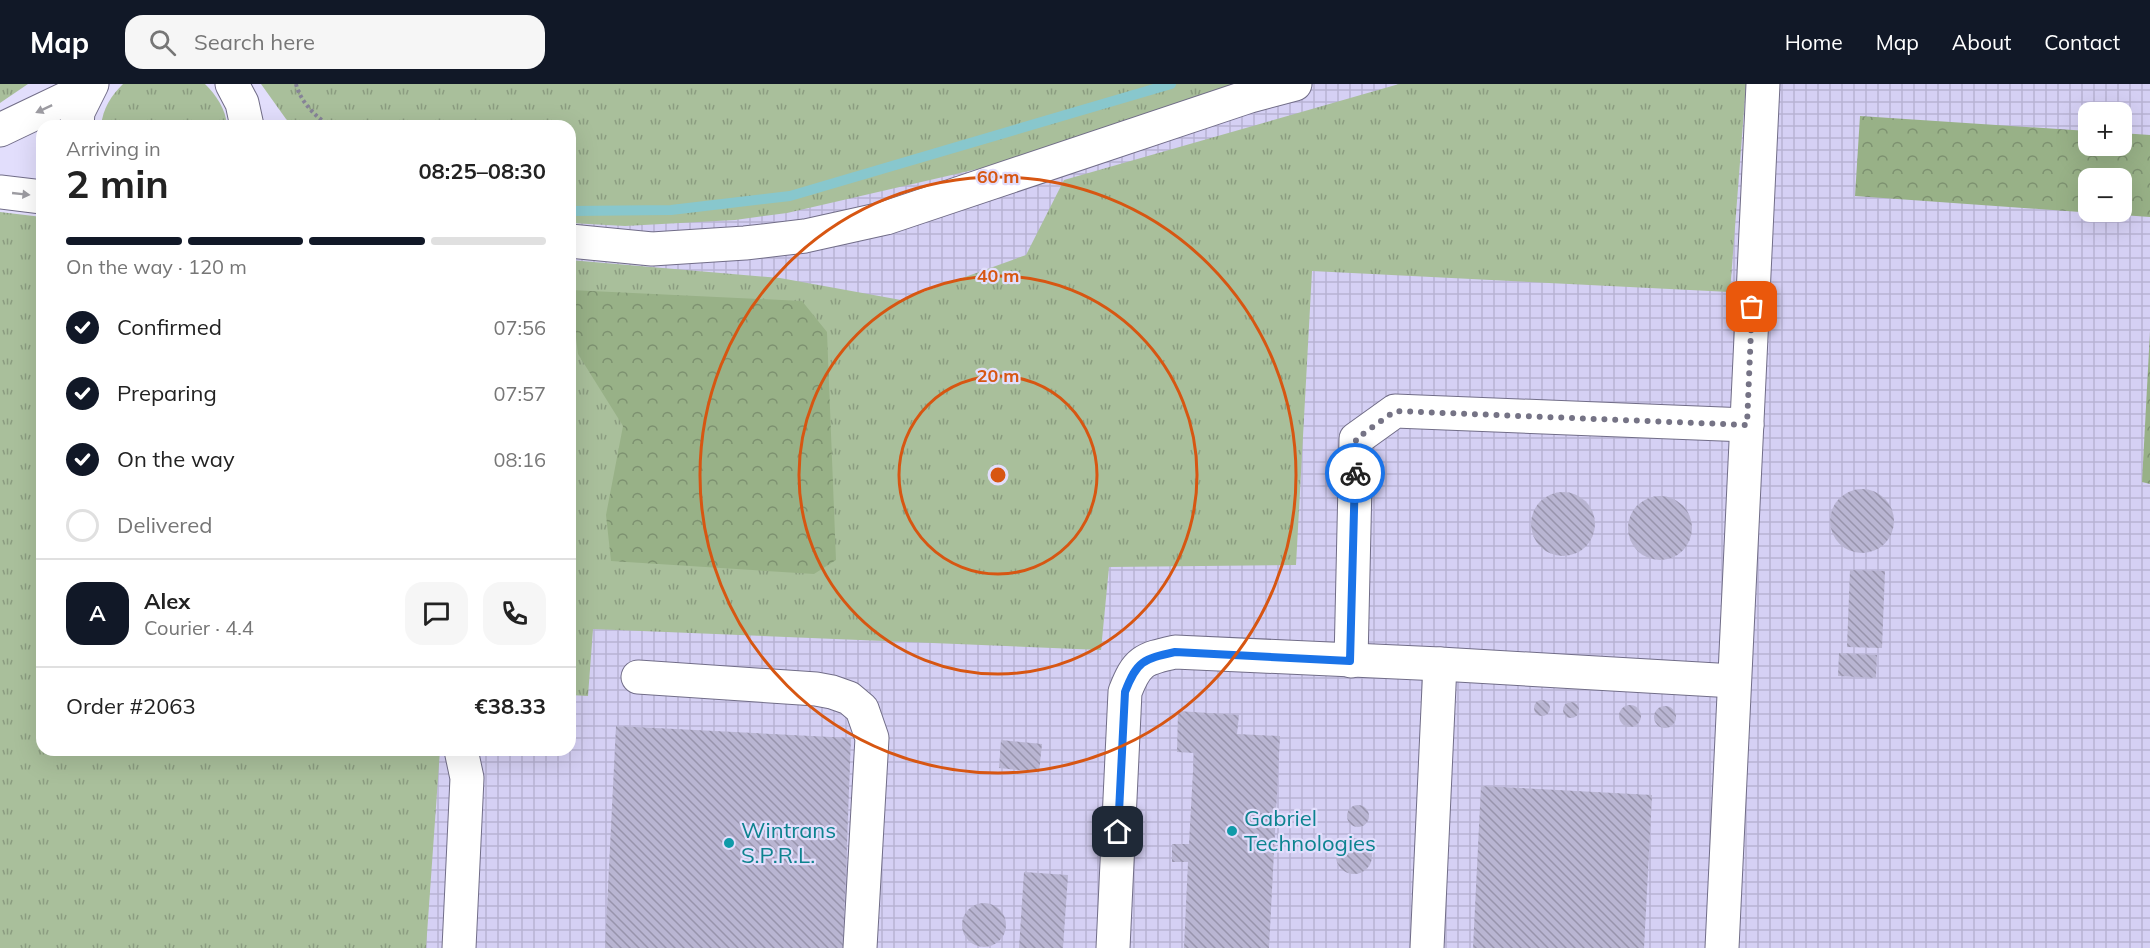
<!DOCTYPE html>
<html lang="en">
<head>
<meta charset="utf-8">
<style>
  body { margin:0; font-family:Mulish,sans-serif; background:#f6f6f6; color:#222; height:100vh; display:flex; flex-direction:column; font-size:22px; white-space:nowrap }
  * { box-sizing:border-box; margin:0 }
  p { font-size:20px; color:#767676 }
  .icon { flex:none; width:33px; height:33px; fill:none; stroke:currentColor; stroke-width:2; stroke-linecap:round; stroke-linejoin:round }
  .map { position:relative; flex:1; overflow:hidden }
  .drawer { position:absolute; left:36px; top:36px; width:540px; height:636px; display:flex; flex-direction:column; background:#fff; border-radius:18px; box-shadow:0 6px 24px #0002 }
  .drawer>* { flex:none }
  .fabs { position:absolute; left:2078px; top:18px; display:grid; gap:12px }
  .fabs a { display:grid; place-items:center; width:54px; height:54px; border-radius:12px; background:#fff; box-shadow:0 6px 24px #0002; font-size:30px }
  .pin { position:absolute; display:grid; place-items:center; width:51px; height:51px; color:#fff; margin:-26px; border-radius:12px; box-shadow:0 3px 9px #0006 }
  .courier { position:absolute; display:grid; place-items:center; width:60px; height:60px; margin:-30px; border:4px solid #1a73e8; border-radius:50%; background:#fff; color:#222; box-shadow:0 2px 8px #0007 }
  .headline em { font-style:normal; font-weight:700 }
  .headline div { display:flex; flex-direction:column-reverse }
  .headline { display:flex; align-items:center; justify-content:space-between; height:102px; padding:0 30px }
  h1 { font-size:39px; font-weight:700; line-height:45px }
  .bar { display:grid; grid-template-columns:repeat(4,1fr); gap:9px 6px; align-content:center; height:72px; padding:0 30px }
  .bar i { height:8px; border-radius:4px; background:#e0e0e0 }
  .bar .active { background:#111827 }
  .bar p { grid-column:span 4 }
  .line { display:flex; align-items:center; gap:15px; padding:0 30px; border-top:2px solid #e0e0e0 }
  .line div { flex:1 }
  .round { display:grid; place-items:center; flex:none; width:63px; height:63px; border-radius:18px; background:#f6f6f6 }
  ol { padding:0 30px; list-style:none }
  li { display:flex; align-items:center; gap:18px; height:66px }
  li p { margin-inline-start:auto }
  li .icon { padding:6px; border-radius:50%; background:#111827; color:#fff; stroke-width:4 }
  li:last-child { color:#767676 }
  li i { width:33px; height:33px; border:3px solid #e0e0e0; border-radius:50% }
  header { display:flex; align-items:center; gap:36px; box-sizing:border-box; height:84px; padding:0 30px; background:#111827; color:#fff }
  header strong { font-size:28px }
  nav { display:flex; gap:33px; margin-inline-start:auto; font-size:21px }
  .search { width:420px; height:54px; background:#f6f6f6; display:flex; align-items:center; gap:15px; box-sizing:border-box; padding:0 21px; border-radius:18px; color:#767676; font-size:22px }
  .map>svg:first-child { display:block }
</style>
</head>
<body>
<header>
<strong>Map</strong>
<div class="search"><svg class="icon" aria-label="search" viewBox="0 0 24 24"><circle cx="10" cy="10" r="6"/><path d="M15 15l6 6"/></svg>Search here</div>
<nav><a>Home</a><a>Map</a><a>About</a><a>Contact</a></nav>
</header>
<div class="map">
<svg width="2150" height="864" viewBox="0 0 2150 864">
  <defs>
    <pattern id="industrial-grid" width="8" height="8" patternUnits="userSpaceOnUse" patternTransform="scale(1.5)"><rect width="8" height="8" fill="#d5d0f4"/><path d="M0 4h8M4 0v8" fill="none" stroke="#b8b3d3"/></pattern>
    <pattern id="grass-tufts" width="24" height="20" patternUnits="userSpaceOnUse" patternTransform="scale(1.5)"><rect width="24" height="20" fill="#a9bf9b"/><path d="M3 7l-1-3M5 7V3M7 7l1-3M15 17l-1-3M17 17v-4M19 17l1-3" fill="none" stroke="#8b9c80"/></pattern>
    <pattern id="forest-crowns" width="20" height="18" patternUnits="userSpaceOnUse" patternTransform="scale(1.5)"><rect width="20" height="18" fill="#98b187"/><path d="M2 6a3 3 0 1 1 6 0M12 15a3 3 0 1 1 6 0" fill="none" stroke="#7d9170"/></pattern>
    <pattern id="building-back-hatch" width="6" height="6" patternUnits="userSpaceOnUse" patternTransform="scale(1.5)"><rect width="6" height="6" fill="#b9b5d2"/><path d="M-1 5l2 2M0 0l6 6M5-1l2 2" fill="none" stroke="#9894ac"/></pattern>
  </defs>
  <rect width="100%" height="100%" fill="#e2defc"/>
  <!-- industrial -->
  <path fill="url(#industrial-grid)" fill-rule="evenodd" d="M405 0H2150V864H198L246 666H570V42ZM2088 28H2121V62H2088ZM2088 94H2121V128H2088Z"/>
  <!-- grass -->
  <g fill="url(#grass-tufts)">
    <polygon points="0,0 28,0 0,19"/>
    <path d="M123 0H205C216 11 226 25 227 42H101C103 24 111 12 123 0Z"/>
    <polygon points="261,0 1247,0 982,84 787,129 735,136 625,142 570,139 570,42 293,42 286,35"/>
    <polygon points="1399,0 1746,0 1730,208 1312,187 1296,481 1109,483 1101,566 593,545 588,612 570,611 570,176 780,194 901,216 1026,171 1064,96"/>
    <polygon points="0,128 42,133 42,666 440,666 426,864 0,864"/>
  </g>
  <!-- forest -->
  <g fill="url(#forest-crowns)" fill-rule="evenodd">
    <path d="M1860 32 2088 47V62H2121V49L2150 51V133L1855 112ZM2088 94H2121V128H2088Z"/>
    <polygon points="570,206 802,217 827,248 836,476 814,490 611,477 606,431 623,342 578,270"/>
    <polygon points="2150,247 2150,400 2142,398"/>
  </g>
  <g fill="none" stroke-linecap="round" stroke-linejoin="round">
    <!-- stream -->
    <polyline stroke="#88c7cd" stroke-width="10" points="570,127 671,126 790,112 1171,0"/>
  </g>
  <!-- building -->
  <g fill="url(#building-back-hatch)">
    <circle cx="1862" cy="437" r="32"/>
    <circle cx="1563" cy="440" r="32"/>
    <circle cx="1660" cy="444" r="32"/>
    <polygon points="1850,486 1885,487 1882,564 1847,563"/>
    <polygon points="1839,569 1877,571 1876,594 1838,592"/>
    <circle cx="1542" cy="624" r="8"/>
    <circle cx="1571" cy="626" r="8"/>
    <circle cx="1630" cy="632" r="11"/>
    <circle cx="1665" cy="633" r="11"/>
    <polygon points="1178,627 1239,631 1237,650 1280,652 1269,864 1184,864 1188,778 1172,778 1172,760 1189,760 1194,669 1177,668"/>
    <polygon points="616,642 851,654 843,864 605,864"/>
    <polygon points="1001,656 1042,660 1039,688 999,684"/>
    <polygon points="1481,702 1652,711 1644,864 1473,864"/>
    <circle cx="1358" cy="732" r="11"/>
    <circle cx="1354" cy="772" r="18"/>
    <polygon points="1024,788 1068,791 1063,864 1019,864"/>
    <circle cx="984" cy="841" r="22"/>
  </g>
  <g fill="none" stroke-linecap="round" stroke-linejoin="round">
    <defs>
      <g id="minor">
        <polyline points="232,0 242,19 247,42"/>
        <polyline points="77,42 78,28 92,0"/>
        <polyline points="0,46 88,4"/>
        <polyline points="0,108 42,113"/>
        <polyline points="570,157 652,165 745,159 805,152 886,134 1250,12 1295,0"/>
        <polyline points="1351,577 1356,355 1395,327 1747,341"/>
        <polyline points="638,593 816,605 832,608 849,614 862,625 872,654 860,864"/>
        <polyline points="459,864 467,694 461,666"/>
        <path d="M1113 864 1125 608C1137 577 1143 575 1175 568L1440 580 1734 597"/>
        <polyline points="1427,864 1440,580"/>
        <polyline points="1722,864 1763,0"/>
      </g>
    </defs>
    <!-- minor casing -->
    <use href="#minor" stroke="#716d88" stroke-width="35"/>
    <!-- path -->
    <path stroke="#868397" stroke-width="4" stroke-dasharray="3 3" stroke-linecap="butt" d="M296 0C300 17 316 34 331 42"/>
    <!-- minor -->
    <use href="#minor" stroke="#fff" stroke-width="33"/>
  </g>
  <!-- one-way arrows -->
  <defs><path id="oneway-solid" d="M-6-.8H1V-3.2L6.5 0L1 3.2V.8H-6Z" transform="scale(1.5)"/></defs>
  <g fill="#9d9ca2">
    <use href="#oneway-solid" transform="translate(44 25) rotate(155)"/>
    <use href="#oneway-solid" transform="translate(21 110) rotate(6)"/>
  </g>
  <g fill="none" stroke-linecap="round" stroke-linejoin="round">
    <!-- done -->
    <polyline stroke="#757385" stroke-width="6" stroke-dasharray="0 10.8" points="1355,389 1356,355 1395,327 1747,341 1752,223"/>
    <!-- route -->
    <path stroke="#1a73e8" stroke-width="8" d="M1118 748 1125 608C1137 577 1143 575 1175 568L1350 577 1355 389"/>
  </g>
  <!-- distance rings -->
  <g fill="none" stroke="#d75612" stroke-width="3">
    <circle cx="998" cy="391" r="99"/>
    <circle cx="998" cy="391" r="199"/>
    <circle cx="998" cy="391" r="298"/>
  </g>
  <!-- markers -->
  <g fill="#0f9aa8" stroke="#e2defc" stroke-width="2">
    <circle cx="1232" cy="747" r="6"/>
    <circle cx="729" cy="759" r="6"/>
  </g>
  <g text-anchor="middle" stroke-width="4.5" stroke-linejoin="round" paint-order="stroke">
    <!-- culture labels -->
    <g font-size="22" fill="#0d838f" stroke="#e2defc" text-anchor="start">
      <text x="1244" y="742">Gabriel<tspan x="1244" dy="25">Technologies</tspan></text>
      <text x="741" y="754">Wintrans<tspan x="741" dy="25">S.P.R.L.</tspan></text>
    </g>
  </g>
  <circle cx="998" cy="391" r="9" fill="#d75612" stroke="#e2defc" stroke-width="3"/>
  <g font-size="18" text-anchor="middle" font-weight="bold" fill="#d75612" stroke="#e2defc" stroke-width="4.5" stroke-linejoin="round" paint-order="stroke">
    <text x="998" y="99">60 m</text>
    <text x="998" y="198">40 m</text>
    <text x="998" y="298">20 m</text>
  </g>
</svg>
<div class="fabs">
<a>+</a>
<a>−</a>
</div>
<div class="pin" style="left:1752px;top:223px;background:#ea580c"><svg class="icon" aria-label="bag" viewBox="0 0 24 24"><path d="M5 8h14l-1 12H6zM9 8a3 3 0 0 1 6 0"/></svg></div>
<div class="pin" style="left:1118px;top:748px;background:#1f2937"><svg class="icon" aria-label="home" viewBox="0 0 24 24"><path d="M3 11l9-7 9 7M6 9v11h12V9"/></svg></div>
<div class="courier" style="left:1355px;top:389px"><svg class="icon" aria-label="bike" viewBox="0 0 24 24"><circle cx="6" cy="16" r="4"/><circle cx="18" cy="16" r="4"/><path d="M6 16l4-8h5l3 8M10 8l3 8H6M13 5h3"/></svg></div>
<section class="drawer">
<div class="headline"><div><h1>2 min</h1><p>Arriving in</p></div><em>08:25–08:30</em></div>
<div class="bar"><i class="active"></i><i class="active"></i><i class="active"></i><i></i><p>On the way · 120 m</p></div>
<ol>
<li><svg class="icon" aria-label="check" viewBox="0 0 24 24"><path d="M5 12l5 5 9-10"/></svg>Confirmed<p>07:56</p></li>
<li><svg class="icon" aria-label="check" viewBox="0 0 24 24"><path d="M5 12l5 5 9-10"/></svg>Preparing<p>07:57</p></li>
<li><svg class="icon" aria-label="check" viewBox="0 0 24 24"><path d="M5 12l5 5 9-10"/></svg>On the way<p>08:16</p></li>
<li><i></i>Delivered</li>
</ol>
<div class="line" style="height:108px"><b class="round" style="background:#111827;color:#fff">A</b><div><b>Alex</b><p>Courier · 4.4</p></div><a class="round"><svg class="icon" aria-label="chat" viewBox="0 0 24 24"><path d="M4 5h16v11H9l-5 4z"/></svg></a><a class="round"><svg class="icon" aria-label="phone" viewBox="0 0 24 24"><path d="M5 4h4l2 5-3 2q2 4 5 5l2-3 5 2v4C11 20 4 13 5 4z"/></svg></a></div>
<div class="line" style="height:78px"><div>Order #2063</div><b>€38.33</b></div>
</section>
</div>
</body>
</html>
